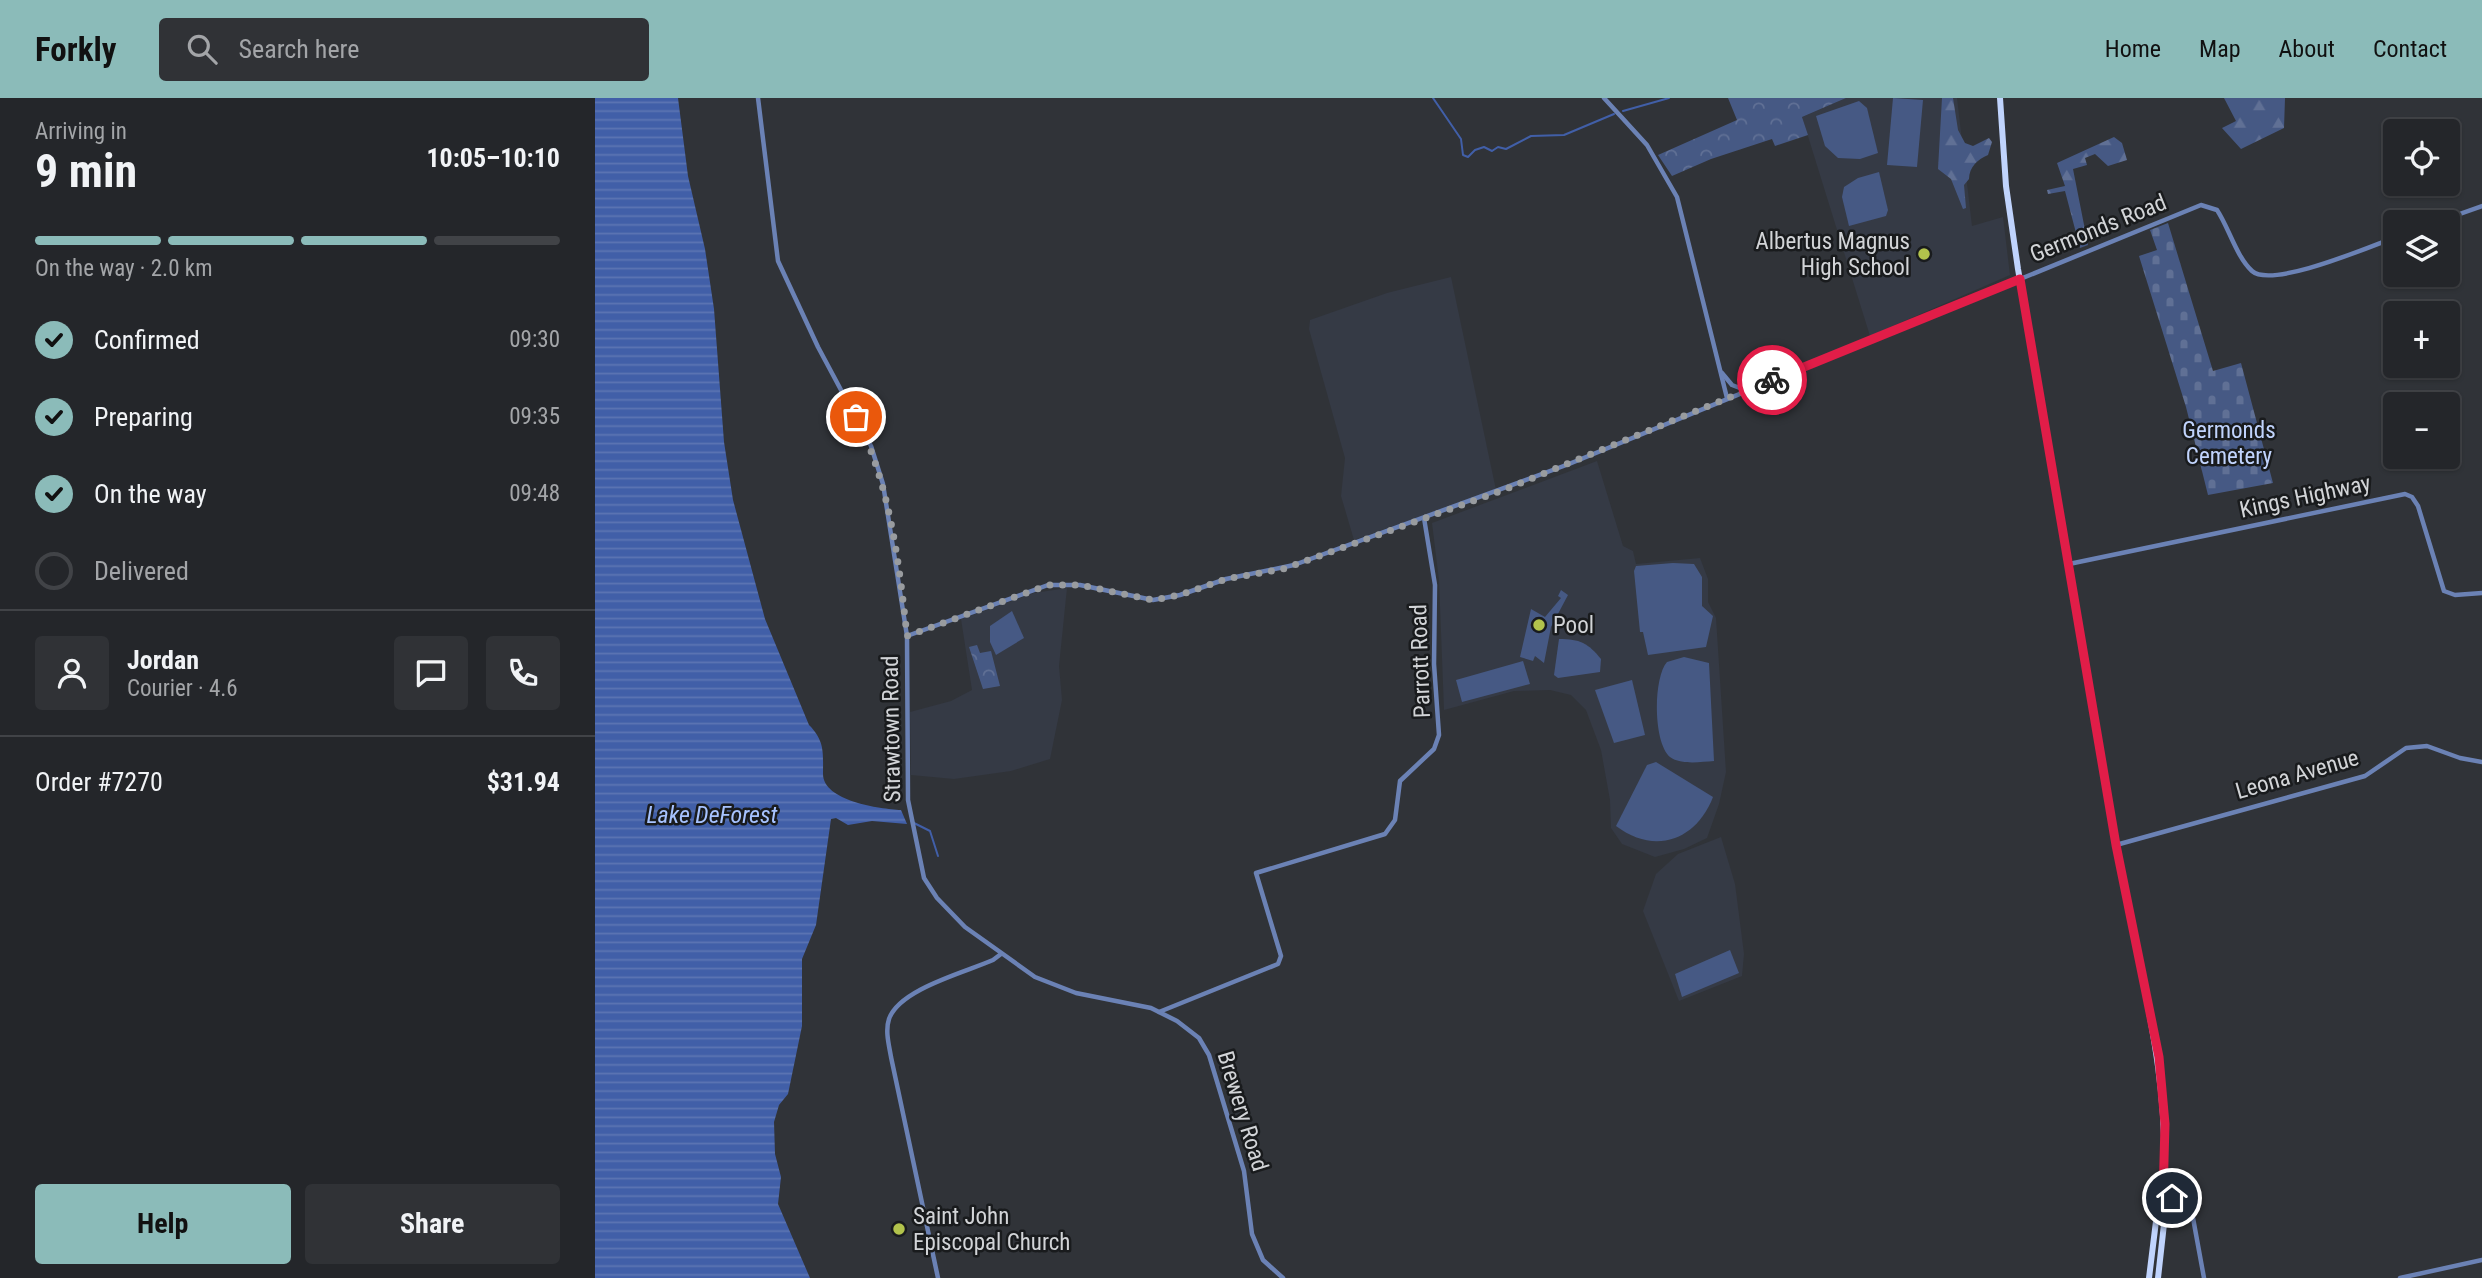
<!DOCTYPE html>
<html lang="en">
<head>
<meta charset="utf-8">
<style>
  body { margin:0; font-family:"Roboto Condensed",sans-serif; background:#303236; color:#f1f3f6; height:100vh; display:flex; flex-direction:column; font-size:26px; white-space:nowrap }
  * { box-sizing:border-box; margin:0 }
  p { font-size:23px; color:#a3a5a8 }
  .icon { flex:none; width:38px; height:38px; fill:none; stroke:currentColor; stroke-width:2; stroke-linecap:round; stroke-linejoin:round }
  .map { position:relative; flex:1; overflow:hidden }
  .side { display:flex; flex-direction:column; background:#24262a; width:595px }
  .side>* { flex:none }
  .fabs { position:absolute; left:1788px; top:21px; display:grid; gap:14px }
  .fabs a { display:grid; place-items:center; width:77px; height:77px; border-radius:7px; background:#24262a; box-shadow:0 2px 5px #0004,0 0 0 2px #414347; font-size:35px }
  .pin { position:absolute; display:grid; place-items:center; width:60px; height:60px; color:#fff; margin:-30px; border:4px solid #fff; border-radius:50%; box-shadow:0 2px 7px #0007 }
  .courier { position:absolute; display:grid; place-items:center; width:70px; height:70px; margin:-35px; border:5px solid #e11d48; border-radius:50%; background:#fff; color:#222; box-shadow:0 2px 9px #0007 }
  .summary em { font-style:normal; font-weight:700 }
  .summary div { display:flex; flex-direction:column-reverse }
  .summary { display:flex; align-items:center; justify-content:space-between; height:119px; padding:0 35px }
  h1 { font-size:46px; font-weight:700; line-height:52px }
  .bar { display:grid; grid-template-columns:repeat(4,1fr); gap:10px 7px; align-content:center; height:84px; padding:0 35px }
  .bar i { height:9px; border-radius:5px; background:#414347 }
  .bar .on { background:#8bbbb9 }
  .bar p { grid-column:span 4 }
  .line { display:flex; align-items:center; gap:18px; padding:0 35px; border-top:2px solid #414347 }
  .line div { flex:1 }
  .round { display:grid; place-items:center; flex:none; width:74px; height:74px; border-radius:7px; background:#303236 }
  ol { padding:0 35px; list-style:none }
  li { display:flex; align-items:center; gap:21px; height:77px }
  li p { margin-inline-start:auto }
  li .icon { padding:7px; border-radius:50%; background:#8bbbb9; color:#111; stroke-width:4 }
  li:last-child { color:#a3a5a8 }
  li i { width:38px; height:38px; border:4px solid #414347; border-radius:50% }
  .primary-button { display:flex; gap:14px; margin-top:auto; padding:14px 35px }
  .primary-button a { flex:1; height:80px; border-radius:7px; background:#8bbbb9; color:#111; font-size:28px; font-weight:700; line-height:80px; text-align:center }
  .primary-button a+a { background:#303236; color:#f1f3f6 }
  header { display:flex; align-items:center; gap:42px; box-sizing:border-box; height:98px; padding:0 35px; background:#8bbbb9; color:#111 }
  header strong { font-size:33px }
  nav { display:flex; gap:38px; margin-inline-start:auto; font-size:24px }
  .search { width:490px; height:63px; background:#303236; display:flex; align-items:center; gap:18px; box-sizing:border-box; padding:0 24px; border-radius:7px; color:#a3a5a8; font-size:26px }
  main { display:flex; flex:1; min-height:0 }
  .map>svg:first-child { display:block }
</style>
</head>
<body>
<header>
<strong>Forkly</strong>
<div class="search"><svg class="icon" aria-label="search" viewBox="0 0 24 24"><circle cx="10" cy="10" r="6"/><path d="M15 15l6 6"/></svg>Search here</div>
<nav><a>Home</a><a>Map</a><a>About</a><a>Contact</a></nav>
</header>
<main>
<section class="side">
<div class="summary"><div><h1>9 min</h1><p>Arriving in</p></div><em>10:05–10:10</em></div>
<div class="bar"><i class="on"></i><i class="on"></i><i class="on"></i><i></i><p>On the way · 2.0 km</p></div>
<ol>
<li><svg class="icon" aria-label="check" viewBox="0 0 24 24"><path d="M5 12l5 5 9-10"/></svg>Confirmed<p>09:30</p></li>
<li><svg class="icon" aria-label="check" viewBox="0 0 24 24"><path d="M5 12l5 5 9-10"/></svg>Preparing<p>09:35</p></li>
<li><svg class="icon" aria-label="check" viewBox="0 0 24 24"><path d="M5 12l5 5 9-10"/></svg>On the way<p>09:48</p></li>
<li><i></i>Delivered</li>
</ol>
<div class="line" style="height:126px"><a class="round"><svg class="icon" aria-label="person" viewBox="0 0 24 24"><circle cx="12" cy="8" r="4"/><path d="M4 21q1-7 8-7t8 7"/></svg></a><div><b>Jordan</b><p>Courier · 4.6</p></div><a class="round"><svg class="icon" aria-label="chat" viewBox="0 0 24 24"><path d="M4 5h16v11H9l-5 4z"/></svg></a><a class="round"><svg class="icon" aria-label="phone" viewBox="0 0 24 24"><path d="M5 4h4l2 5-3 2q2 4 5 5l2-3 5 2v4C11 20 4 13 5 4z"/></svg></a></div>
<div class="line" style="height:91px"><div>Order #7270</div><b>$31.94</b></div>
<div class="primary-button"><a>Help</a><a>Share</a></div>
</section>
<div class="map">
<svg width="1887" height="1180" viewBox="0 0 1887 1180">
  <defs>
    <pattern id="forest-firs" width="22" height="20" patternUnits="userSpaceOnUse" patternTransform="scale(1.75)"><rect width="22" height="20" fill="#465984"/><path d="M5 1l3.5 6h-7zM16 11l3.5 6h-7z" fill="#607095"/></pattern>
    <pattern id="cemetery-stones" width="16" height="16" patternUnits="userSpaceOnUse" patternTransform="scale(1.75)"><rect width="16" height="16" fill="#465984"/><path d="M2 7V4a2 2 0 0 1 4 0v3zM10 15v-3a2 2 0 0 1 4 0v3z" fill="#607095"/></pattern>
    <pattern id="park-crowns" width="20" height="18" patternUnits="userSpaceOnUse" patternTransform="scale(1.75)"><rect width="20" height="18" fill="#465984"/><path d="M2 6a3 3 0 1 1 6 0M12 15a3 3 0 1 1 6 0" fill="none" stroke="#607095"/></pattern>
    <pattern id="water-rules" width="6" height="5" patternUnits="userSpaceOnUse" patternTransform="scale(1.75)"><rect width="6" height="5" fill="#415fa8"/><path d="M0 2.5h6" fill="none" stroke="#5c75b3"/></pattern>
  </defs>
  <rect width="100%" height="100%" fill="#303338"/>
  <!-- built -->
  <g fill="#353a45">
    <polygon points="1251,0 1362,0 1377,128 1408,119 1415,177 1275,238 1207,19"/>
    <polygon points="856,179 901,392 759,442 746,398 750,360 714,231 715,222 792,195"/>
    <polygon points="1002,363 1028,448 1038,453 1041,466 1105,460 1113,481 1113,504 1121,520 1131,674 1124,706 1112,740 1089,751 1060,759 1027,746 1016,730 1015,702 1006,652 991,612 976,597 955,592 919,593 849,612 844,482 837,425"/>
    <polygon points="472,490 464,568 467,602 455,661 416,673 359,681 316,677 315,614 356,603 377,592 366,521 439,495"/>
    <polygon points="1126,739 1140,786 1149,856 1147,878 1084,903 1048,813 1061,776 1083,756"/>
  </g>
  <!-- grass -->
  <g fill="#465984">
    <polygon points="1298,0 1328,2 1322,69 1292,67"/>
    <polygon points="1264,3 1272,10 1283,55 1265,61 1243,60 1230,48 1221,18"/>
    <polygon points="1284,74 1293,112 1291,118 1254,128 1247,99 1249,89 1263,80"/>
    <polygon points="1078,465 1099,466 1107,479 1107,508 1118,518 1111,549 1053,557 1048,534 1045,534 1039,473 1041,468"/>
    <polygon points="966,492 973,497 956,529 949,565 940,558 938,563 925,559 936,511 950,519 966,500 963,498"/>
    <polygon points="417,513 429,540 401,557 395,544 395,528"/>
    <path d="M964 541C985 541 993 545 1006 561L1005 574 963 580 959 577Z"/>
    <path d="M1089 559 1114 565 1119 663C1105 664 1086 667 1075 659 1058 645 1058 580 1072 564Z"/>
    <polygon points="928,563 935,586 867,604 861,582"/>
    <polygon points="1037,582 1050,637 1019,645 1000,592"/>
    <path d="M1061 664 1118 699C1101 743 1059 757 1021 728L1052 667Z"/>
    <polygon points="1135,852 1144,875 1087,899 1080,876"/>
  </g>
  <!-- forest -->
  <g fill="url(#forest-firs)">
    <path d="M1347 0H1358L1363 32 1370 45 1378 48 1394 40 1397 44 1393 57C1383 61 1374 69 1374 81L1369 87 1371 110 1368 111 1356 81 1343 71Z"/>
    <polygon points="1629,0 1690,0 1689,30 1646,51 1627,30 1641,23"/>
    <polygon points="1519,39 1527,45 1532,62 1513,68 1500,56 1490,60 1492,67 1478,71 1493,147 1485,150 1470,93 1453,96 1452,92 1470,88 1462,65"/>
  </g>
  <!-- cemetery -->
  <polygon fill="url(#cemetery-stones)" points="1573,125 1618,273 1646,265 1678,385 1613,397 1591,309 1544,158 1562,152 1555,132"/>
  <!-- park -->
  <g fill="url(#park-crowns)">
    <polygon points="1133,0 1251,0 1207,19 1213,37 1180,48 1177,41 1116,61 1077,78 1063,57 1142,22"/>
    <polygon points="382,547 385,555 396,553 405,588 388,591 374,549"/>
  </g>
  <!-- water -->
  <path fill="url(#water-rules)" d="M0 0H83L93 78 110 151 119 211 129 344 138 402 170 521 214 627C230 643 228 655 228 676 228 703 285 711 306 712L312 726 277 723 253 727 241 720 236 721 221 827 207 861V928L193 996 184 1007 179 1024 180 1056 186 1079 183 1106 215 1180H0Z"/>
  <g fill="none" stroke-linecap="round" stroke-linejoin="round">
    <!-- stream -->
    <g stroke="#415fa8" stroke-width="2">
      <polyline points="838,0 866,41 868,57 873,59 880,52 889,49 897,53 903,49 911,51 936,38 969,37 1019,16"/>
      <polyline points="1028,13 1074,0"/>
      <polyline points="319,725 335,733 343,758"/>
    </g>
    <!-- tertiary -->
    <g stroke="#6b82b5" stroke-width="4.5">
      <polyline points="163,0 183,163 223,249 276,348 288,386 312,538 313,702 329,780 342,800 370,829 440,879 481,895 556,910 582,923 604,940 614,957 649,1073 657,1136 668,1162 688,1180"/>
      <polyline points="1009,0 1052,47 1082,99 1132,300"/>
      <polyline points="1842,124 1887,108"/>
      <polyline points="1127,275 1137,287 1150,292"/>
      <polyline points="1474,466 1810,396 1817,399 1823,408 1849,493 1860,497 1887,495"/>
      <path d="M312 538 453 487H485L558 502 585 497 631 481 699 467 974 366 1606 107 1622 112C1634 130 1641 158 1657 173 1677 191 1776 148 1801 139"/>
      <polyline points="1521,747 1770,678 1811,650 1832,648 1865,660 1887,664"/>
      <polyline points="564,914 683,866 686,858 661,775 790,736 800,722 805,683 839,651 844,637 839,566 840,487 829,420"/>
      <polyline points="1568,1099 1589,1103 1596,1109 1609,1180"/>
      <path d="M343 1180 296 959C294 947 290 933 294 921 304 891 371 874 398 862L406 856"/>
      <polyline points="1805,1180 1887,1162"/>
    </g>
    <!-- primary -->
    <g stroke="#c0d4fd" stroke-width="6">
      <path d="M1405 0 1411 88 1423 171C1457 364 1488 557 1522 750 1542 869 1577 976 1568 1099L1571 1108 1563 1180"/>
      <polyline points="1554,1180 1563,1107 1568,1099"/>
    </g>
  </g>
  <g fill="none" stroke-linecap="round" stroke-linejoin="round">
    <!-- done -->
    <path stroke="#999c9f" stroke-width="7" stroke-dasharray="0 12.6" d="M261 319C295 386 304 464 312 538L453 487H485L558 502 585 497 631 481 688 471 906 393 1177 282"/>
    <!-- route -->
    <polyline stroke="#e11d48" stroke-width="9" points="1177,282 1425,181 1521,747 1564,959 1570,1026 1568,1099 1577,1100"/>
  </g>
  <!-- markers -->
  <g fill="#b2c34c" stroke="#191b1d" stroke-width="2.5">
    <circle cx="1329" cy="156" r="7"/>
    <circle cx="944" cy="527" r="7"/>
    <circle cx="304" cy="1131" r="7"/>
  </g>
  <g text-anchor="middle" stroke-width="5" stroke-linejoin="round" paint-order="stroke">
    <!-- street labels -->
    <g font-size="23" fill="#d2d4d7" stroke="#191b1d">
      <text transform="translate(1503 130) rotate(-22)" y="8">Germonds Road</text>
      <text transform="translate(1710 398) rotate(-12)" y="8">Kings Highway</text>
      <text transform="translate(825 563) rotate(-92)" y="8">Parrott Road</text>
      <text transform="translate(296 631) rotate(-91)" y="8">Strawtown Road</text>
      <text transform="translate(1702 676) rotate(-16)" y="8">Leona Avenue</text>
      <text transform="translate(648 1013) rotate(73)" y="8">Brewery Road</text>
    </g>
    <!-- poi labels -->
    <g font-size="23" fill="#d2d4d7" stroke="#191b1d" text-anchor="start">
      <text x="1315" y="151" text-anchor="end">Albertus Magnus<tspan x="1315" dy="26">High School</tspan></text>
      <text x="958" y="535">Pool</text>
      <text x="318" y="1126">Saint John<tspan x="318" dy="26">Episcopal Church</tspan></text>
    </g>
    <!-- park labels -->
    <g font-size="23" fill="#c1d4fd" stroke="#191b1d">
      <text x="1634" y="340">Germonds<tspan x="1634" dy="26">Cemetery</tspan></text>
    </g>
    <!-- water labels -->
    <g font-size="24" font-style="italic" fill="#a7c3ff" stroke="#191b1d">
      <text x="117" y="725">Lake DeForest</text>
    </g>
  </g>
</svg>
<div class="fabs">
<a><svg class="icon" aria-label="locate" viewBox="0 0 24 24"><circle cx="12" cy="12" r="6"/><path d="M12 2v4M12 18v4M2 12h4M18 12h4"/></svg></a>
<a><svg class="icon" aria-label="layers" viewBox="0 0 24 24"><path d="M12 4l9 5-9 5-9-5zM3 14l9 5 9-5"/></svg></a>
<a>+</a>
<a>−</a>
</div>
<div class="pin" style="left:261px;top:319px;background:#ea580c"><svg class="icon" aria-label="bag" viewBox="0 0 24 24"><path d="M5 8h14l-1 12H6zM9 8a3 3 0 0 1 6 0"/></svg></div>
<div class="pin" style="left:1577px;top:1100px;background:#1f2937"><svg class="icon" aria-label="home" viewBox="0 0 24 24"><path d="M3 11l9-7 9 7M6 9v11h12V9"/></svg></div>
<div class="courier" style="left:1177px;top:282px"><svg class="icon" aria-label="bike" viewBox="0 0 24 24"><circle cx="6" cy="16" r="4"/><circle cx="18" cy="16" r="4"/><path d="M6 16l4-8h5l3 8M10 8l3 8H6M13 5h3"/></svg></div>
</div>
</main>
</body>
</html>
